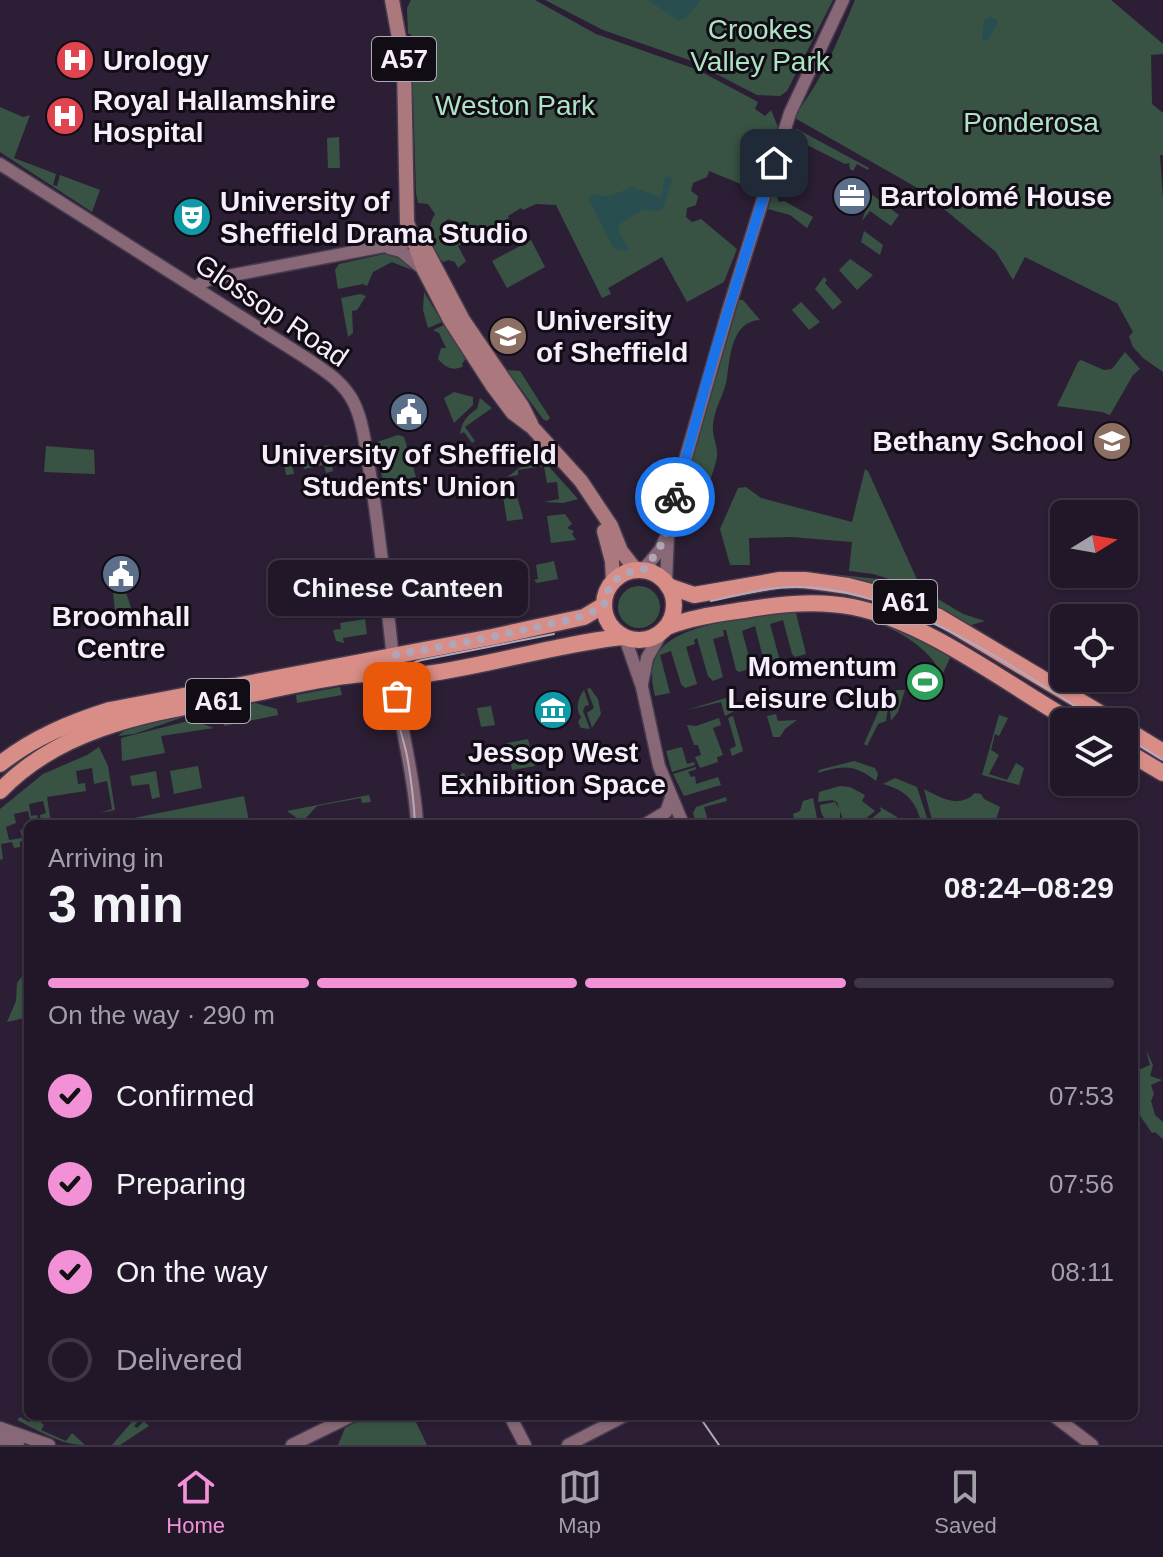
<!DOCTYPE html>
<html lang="en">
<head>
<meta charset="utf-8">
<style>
  body { margin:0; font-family:Arial,sans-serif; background:#292030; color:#f1f3f6; height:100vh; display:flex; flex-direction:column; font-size:30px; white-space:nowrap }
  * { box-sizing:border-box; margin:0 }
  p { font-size:26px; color:#a29fa8 }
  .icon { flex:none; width:44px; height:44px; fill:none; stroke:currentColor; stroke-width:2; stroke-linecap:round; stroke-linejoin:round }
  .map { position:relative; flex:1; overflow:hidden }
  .panel { position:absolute; left:24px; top:820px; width:1114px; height:600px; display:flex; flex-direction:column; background:#211728; border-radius:12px; box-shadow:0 2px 6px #0004,0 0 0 2px #3e3645 }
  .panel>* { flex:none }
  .needle { width:52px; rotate:79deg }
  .tools { position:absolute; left:1050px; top:500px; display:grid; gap:16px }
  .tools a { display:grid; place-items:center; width:88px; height:88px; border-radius:12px; background:#211728; box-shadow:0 2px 6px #0004,0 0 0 2px #3e3645; font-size:40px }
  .pin { position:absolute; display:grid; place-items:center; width:68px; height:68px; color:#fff; margin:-34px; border-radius:16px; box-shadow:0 4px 12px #0006 }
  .courier { position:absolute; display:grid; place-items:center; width:80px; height:80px; margin:-40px; border:6px solid #1a73e8; border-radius:50%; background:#fff; color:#222; box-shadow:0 2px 10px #0007 }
  .bubble { position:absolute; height:56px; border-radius:12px; background:#211728; box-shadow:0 2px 6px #0004,0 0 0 2px #3e3645; font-size:26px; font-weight:600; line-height:56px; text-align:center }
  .summary em { font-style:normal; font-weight:600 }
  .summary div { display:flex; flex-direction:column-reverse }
  .summary { display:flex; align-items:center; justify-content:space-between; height:136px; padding:0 24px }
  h1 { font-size:52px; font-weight:600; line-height:60px }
  .bar { display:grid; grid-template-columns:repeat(4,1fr); gap:12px 8px; align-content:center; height:96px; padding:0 24px }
  .bar i { height:10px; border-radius:6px; background:#3e3645 }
  .bar .current { background:#f391d6 }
  .bar p { grid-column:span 4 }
  ol { padding:0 24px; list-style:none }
  li { display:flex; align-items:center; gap:24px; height:88px }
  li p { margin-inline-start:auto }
  li .icon { padding:8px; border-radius:50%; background:#f391d6; color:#111; stroke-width:4 }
  li:last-child { color:#a29fa8 }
  li i { width:44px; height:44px; border:4px solid #3e3645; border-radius:50% }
  .tabs { display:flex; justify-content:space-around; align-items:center; height:112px; border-top:2px solid #3e3645; background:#211728; font-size:22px; color:#a29fa8 }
  .tabs a { display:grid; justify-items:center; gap:4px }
  .tabs .current { color:#f391d6 }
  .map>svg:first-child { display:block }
</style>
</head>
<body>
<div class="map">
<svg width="1163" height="1445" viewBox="0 0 1163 1445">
  <rect width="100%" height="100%" fill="#2c1f35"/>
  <!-- green -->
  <g fill="#385344">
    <path d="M411 0H535L596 34 698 70 758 102 755 109 765 116 771 110 778 127 760 185 753 189 709 171 707 177 693 183 691 191 698 196 696 205 687 208 686 217 692 222 701 219 737 249 724 282 687 302 662 257 608 288 611 294 602 298 556 205 536 204 523 210 521 208 508 216 509 218 465 239 461 223 448 219 441 225V234L447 241 459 239 463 243 458 246 466 261 458 268 455 262 448 260 444 262 441 260C430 246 425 229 435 214L428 204 418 203 416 193 412 62 416 53 415 38 408 33 407 8Z"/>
    <polygon points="545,0 833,0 787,91 780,96 757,95 689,60 603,30"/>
    <path d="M855 0H1111L1163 44V54L1151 55 1152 104 1163 113V155H1160L1163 199V372L1143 358 1133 347 1129 336 1133 332 1117 303 1025 257 1013 280 996 252 921 190 793 117C822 82 837 42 855 0Z"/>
    <polygon points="0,107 23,117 30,115 14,158 56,174 53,185 57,186 60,175 100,190 92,212 0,152"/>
    <polygon points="797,129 869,168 868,170 857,164 853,171 850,169 849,163 845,164 803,143 804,138 793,132 791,136 794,138 783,160 791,132"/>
    <polygon points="339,137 340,168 328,168 327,138"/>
    <polygon points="780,180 783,181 777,197 779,202 784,201 813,217 807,228 790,215 768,209 776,182"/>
    <polygon points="871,194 899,215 891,226 870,211 862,221"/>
    <polygon points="864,231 883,245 880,255 861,242"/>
    <polygon points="531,240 545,267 507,288 492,261"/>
    <polygon points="384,254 400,258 412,270 392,262 373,272 367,286 363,284 338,289 335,270 339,264"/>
    <polygon points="850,259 873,275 857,290 839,270"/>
    <polygon points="824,277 827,280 825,283 842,302 833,310 815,289"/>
    <polygon points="424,292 442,322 428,328 423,310"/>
    <polygon points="360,294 366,296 357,310 352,311 353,333 348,337 341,298"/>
    <path d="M739 300H743L760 320C732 321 730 356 727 378 724 397 712 410 713 432 714 440 718 448 717 457 715 467 711 477 708 487L686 481Z"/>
    <polygon points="801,302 820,322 809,330 792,310 778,322"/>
    <path d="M444 325 466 358 462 364 463 366C453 372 445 367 438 359L441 348H446L439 333 433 330Z"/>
    <polygon points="1125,352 1140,369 1133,375 1110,415 1102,412 1057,406 1078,362 1081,360 1104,370 1112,369"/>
    <polygon points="507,370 520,371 550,418 547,421 543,419"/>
    <polygon points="454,392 473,397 473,405 454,423 444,398"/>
    <path d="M480 398 492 408 465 427 475 441 472 443 464 432 460 434C462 422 466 416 477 409Z"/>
    <polygon points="398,435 404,437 416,477 389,483 382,477 376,445 377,442"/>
    <polygon points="329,445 333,471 326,473 324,465 304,469 302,463 292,465 294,474 286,475 283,457"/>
    <polygon points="46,446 94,450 95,474 44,472"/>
    <polygon points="539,458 543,460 578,499 563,503 544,502 559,499 557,482 547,483 544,466 518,470 518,475 507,477 532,459"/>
    <polygon points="865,469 868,471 920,586 916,587 873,574 849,571 852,542 791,537 749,538 750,565 730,565 720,529 738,488 746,487 761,498 852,522"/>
    <path d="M515 488C517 500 521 507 523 519L507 521 502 490Z"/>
    <polygon points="565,514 572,524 567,528 574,531 572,534 576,540 551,543 547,516"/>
    <polygon points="554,561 558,579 537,583 534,580 538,579 536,565"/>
    <polygon points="802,571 878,579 928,593 963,614 985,621 968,626 943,613 760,576 760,574"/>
    <circle cx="639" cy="607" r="21"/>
    <polygon points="125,589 131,608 115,612 113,592"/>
    <polygon points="357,590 360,618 356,618 353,607 347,607 344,592"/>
    <path d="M802 607C858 609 904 625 951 656L942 675C920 627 844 608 795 609L806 654 795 657 792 654 783 620 770 624 780 661 768 665 764 661 755 626 742 631 752 668 739 672 736 670 726 630H723L724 636 713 639 723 677 713 681 708 676 697 638 694 640 695 644 686 647 697 684 685 688 681 684 671 651 660 655 670 693 655 696C640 639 686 631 729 620L731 617Z"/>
    <polygon points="365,619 367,634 343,638 344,643 336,641 333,630 341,629 340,623"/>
    <polygon points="340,687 342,695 297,703 296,695"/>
    <polygon points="590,688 598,699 601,714 592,728 587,713 594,708 587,689"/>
    <path d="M584 690 589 705 585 706 583 711 590 729 581 728 578 722 581 717C575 710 578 697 584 690Z"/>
    <polygon points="897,690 905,690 898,712 891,721 889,698"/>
    <polygon points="732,696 736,710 725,716 721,702 687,710"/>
    <polygon points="884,696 888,708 886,721 878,724 867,746 864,744 879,710 871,711 868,700"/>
    <polygon points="255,703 277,709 278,715 224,726 223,720 230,708"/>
    <polygon points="491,706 495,725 481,727 477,708"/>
    <path d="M201 711 134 734 118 736C131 722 181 713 201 711Z"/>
    <polygon points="776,714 778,721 797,720 785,729 780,737 773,737 767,716"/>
    <polygon points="999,715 1008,718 999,736 995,734 991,750 999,755 989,774 1007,780 1016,763 1024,768 1019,785 982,775"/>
    <polygon points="733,716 743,751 732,756 730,749 736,746 728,718"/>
    <polygon points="719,718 721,725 713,728 723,755 717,757 718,762 700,768 695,757 701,755 698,745 694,745 687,725 696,726"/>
    <polygon points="192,720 214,728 161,736 165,753 122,761 121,738"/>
    <polygon points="528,739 535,766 512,770 507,743"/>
    <polygon points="99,747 108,766 115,810 100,813 112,809 107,781 94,784 92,768 76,771 78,784 85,783 86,791 47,797 50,817 58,824 52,824 51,821 41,822 40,815 46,813 43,801 29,804 31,816 37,815 39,823 31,824 28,811 14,814 16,823 6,827 9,840 22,838 20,829 28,834 28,838 20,842 20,847 14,848 12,842 1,844 3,859 0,860 0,809 43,774 87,755"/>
    <polygon points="682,747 687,764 694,762 695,765 672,772 666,751"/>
    <path d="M854 761 875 768 878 774 876 781C855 764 843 765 818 773L819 770Z"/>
    <polygon points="198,766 202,788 174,794 170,771"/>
    <polygon points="696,767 696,769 688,772 691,777 695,776 696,784 718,777 721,785 684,796 673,774"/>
    <polygon points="156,771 160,797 152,799 149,784 132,786 130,776"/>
    <polygon points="464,773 466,778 470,777 471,782 464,783 465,791 455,792 453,781 444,782 444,778"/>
    <path d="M895 778 917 787 929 824H922C915 800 907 791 883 784Z"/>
    <polygon points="840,786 850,787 865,795 862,801 875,811 859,824 844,823 837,802 832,800 818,802 819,792"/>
    <path d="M924 789C941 798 959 809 975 793L981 794 984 799 1000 807 996 820 1004 824H933Z"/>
    <polygon points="369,795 371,802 362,803 361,798 317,806 305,819 305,824 287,811"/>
    <polygon points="244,796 249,821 244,824 136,824 134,818"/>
    <polygon points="726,797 727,801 704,807 709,824 696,824 693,813 696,807"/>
    <polygon points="813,798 817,818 822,824 795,824 793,814 800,811 803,801"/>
    <path d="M835 802 840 810V819L837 822C825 822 821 817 820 805Z"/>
    <polygon points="880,807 897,817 900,824 865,824 881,811"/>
    <polygon points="23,975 27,996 24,1018 7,1022 16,1001 17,983"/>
    <polygon points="1146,1050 1153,1065 1150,1076 1162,1080 1151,1085 1154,1094 1151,1101 1155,1115 1163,1122 1163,1139 1155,1132 1152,1133 1134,1107 1138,1103 1134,1096 1134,1072 1150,1065"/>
    <polygon points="137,1416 141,1418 134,1426 137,1428 144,1421 149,1426 120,1445 112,1445"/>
    <polygon points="368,1416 413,1416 427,1445 338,1445 345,1428"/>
    <path d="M20 1417 29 1422 34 1417 44 1425 41 1430 66 1441 72 1433 85 1445C61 1445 39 1431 17 1420Z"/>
  </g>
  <!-- water -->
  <g fill="#284e50">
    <polygon points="648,0 701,0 687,17 679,21"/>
    <polygon points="991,17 998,20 998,23 987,41 982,39 984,20"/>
    <path d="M669 176 672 180 663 209 656 211 642 210 620 224 618 231 629 249 627 251 614 249 588 198 594 194C608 199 618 193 631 187L661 197 665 177Z"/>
  </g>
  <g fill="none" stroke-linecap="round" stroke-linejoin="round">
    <defs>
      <g id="secondary">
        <path d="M0 164 306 358C325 371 343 381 354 403 364 424 366 451 370 474 382 546 388 619 397 692 402 736 415 779 417 824"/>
        <polyline points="389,248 401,251 423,269"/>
        <polyline points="195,287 207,280 421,239"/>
        <polyline points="643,570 660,550 665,539"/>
        <polyline points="666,583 668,533 677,488 728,311 790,113 843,0"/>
        <polyline points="625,638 642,687 659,766 683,824"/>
        <polyline points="642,684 647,658 662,632"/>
        <polyline points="646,824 666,812 671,798"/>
        <polyline points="510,1416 525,1445"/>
        <polyline points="1054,1416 1092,1445"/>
        <polyline points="0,1428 49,1445"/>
        <polyline points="0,1438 18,1445"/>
        <polyline points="292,1445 351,1416"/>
        <polyline points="568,1445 624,1416"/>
      </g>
      <g id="primary">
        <polyline points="392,0 404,65 407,222 424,270 450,320 492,385 513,413 533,428 581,481 611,526 621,551 636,570"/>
        <polyline points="424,246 463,320 522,406 531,424"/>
        <polyline points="604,531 612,561 613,581"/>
      </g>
      <g id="highway">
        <circle cx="639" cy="605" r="35"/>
        <polyline points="668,586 694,595 780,580 805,580 848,586 883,595 939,617 1115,722"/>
        <path d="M667 627C692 617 718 614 744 610 780 604 816 600 853 607 928 622 1006 684 1073 722"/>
        <polyline points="1124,728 1163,752"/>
        <polyline points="1124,750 1163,773"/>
        <path d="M0 764C33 738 69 723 110 710L492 637 584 617 604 605"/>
        <path d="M0 791C66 722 162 712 251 694 287 687 329 676 365 674 386 674 405 677 426 674 492 665 556 644 623 637"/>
      </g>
    </defs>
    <!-- secondary casing -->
    <use href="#secondary" stroke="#463b4e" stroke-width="15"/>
    <!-- primary casing -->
    <use href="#primary" stroke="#463b4e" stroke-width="17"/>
    <!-- highway casing -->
    <use href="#highway" stroke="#463b4e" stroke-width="19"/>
    <!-- secondary -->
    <use href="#secondary" stroke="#886877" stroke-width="12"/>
    <!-- primary -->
    <use href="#primary" stroke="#ab787e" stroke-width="14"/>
    <!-- highway -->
    <use href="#highway" stroke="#d98d87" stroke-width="16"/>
    <!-- tram -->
    <g stroke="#b5aabc" stroke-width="2">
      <path d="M711 601C739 595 767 587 796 587 903 587 1013 668 1101 722"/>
      <polyline points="1124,736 1163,760"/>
      <path d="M415 824C414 802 411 778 407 756 403 735 390 705 396 683 400 670 409 663 422 660L554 634"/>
      <polyline points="699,1416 719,1445"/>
    </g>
  </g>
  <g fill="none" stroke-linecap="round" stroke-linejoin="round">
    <!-- done -->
    <path stroke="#b0a6b7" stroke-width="8" stroke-dasharray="0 14.4" d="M397 696 394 655C443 646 491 638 540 626 562 621 584 619 604 605 607 583 620 571 643 570 665 545 669 530 675 497"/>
    <!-- route -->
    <polyline stroke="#1a73e8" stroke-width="10" points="675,497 713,359 774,163"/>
  </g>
  <!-- icons -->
  <defs>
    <symbol id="hospital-disc" viewBox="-11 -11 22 22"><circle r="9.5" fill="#e0444e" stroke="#120c15"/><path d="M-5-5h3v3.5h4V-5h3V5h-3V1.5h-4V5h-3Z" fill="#fff"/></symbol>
    <symbol id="office-disc" viewBox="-11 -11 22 22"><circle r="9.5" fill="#5c6f8a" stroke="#120c15"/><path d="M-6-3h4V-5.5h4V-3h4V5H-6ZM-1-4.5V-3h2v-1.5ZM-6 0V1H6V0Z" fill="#fff"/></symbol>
    <symbol id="theatre-disc" viewBox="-11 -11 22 22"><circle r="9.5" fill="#0f9aa8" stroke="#120c15"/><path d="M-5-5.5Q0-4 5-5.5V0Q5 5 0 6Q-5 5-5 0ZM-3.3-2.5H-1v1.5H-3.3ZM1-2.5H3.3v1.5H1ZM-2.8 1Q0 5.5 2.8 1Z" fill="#fff"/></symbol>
    <symbol id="university-disc" viewBox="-11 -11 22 22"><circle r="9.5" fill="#8d6e63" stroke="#120c15"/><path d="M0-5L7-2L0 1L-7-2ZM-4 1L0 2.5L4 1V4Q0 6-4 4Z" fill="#fff"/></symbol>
    <symbol id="civic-disc" viewBox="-11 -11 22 22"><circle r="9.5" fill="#5c6f8a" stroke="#120c15"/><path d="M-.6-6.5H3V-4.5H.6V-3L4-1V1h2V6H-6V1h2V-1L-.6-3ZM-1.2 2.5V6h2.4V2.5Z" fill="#fff"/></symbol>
    <symbol id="school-disc" viewBox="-11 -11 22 22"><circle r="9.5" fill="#8d6e63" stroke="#120c15"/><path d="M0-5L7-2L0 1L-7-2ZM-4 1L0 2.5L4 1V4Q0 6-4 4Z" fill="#fff"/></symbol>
    <symbol id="stadium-disc" viewBox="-11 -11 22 22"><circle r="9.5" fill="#2e9e5b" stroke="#120c15"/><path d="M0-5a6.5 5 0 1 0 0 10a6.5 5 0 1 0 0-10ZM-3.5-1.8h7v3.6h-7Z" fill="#fff"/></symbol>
    <symbol id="museum-disc" viewBox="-11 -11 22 22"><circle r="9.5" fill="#0f9aa8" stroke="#120c15"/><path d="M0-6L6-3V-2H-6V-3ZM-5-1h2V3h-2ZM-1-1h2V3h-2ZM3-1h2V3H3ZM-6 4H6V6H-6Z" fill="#fff"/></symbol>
  </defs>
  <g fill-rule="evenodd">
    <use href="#hospital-disc" x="53" y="38" width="44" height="44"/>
    <use href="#hospital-disc" x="43" y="94" width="44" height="44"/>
    <use href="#office-disc" x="830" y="174" width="44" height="44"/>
    <use href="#theatre-disc" x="170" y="195" width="44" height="44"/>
    <use href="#university-disc" x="486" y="314" width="44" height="44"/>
    <use href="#civic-disc" x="387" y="390" width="44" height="44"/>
    <use href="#school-disc" x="1090" y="419" width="44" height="44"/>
    <use href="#civic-disc" x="99" y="552" width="44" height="44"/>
    <use href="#stadium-disc" x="903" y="660" width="44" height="44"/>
    <use href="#museum-disc" x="531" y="688" width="44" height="44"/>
  </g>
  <g text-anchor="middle" stroke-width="6" stroke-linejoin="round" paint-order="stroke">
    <!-- shield labels -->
    <g fill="#120c15" stroke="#b2aab7" stroke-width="2">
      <rect x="372" y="37" width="64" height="44" rx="6"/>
      <rect x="873" y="580" width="64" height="44" rx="6"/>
      <rect x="186" y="679" width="64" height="44" rx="6"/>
    </g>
    <g font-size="26" font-weight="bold" fill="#f7eefd">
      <text x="404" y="68">A57</text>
      <text x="905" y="611">A61</text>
      <text x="218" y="710">A61</text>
    </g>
    <!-- park labels -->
    <g font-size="28" fill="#ade5c4" stroke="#120c15">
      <text x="760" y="39">Crookes<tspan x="760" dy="32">Valley Park</tspan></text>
      <text x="515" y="115">Weston Park</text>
      <text x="1031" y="132">Ponderosa</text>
    </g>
    <!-- poi labels -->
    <g font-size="28" font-weight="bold" fill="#f7eefd" stroke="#120c15" text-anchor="start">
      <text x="103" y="70">Urology</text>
      <text x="93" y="110">Royal Hallamshire<tspan x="93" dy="32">Hospital</tspan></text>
      <text x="880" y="206">Bartolomé House</text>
      <text x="220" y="211">University of<tspan x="220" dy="32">Sheffield Drama Studio</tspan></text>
      <text x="536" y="330">University<tspan x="536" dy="32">of Sheffield</tspan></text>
      <text x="1084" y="451" text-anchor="end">Bethany School</text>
      <text x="409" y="464" text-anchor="middle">University of Sheffield<tspan x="409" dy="32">Students' Union</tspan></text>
      <text x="121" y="626" text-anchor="middle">Broomhall<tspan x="121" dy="32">Centre</tspan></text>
      <text x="897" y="676" text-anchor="end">Momentum<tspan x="897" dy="32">Leisure Club</tspan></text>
      <text x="553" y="762" text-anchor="middle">Jessop West<tspan x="553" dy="32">Exhibition Space</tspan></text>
    </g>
    <!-- street labels -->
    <g font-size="28" fill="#f7eefd" stroke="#120c15">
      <text transform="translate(272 310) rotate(34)" y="10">Glossop Road</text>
    </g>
  </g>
</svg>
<div class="tools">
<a><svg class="needle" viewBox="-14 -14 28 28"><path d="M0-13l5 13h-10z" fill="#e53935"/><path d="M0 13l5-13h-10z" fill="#a29fa8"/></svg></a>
<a><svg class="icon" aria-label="locate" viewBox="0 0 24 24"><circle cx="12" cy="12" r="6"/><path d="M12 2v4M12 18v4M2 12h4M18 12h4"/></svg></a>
<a><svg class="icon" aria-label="layers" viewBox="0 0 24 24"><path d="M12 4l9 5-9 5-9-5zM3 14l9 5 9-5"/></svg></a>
</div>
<div class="pin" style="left:397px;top:696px;background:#ea580c"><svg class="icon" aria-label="bag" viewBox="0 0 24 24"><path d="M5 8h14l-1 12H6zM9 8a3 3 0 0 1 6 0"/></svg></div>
<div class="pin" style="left:774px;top:163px;background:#1f2937"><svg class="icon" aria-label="home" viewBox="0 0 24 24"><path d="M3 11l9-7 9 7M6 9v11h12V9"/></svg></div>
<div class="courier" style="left:675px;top:497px"><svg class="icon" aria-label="bike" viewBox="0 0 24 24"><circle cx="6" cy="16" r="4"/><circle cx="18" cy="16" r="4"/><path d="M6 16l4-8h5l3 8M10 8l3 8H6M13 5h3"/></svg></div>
<div class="bubble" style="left:268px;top:560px;width:260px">Chinese Canteen</div>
<section class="panel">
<div class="summary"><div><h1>3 min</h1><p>Arriving in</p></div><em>08:24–08:29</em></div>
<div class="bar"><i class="current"></i><i class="current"></i><i class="current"></i><i></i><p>On the way · 290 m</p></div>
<ol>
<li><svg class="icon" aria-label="check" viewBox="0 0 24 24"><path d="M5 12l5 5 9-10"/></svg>Confirmed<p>07:53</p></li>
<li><svg class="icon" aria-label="check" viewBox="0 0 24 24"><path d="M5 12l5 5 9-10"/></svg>Preparing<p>07:56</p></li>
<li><svg class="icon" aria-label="check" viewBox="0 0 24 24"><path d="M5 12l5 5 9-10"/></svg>On the way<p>08:11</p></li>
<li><i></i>Delivered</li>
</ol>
</section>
</div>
<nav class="tabs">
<a class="current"><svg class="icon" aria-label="home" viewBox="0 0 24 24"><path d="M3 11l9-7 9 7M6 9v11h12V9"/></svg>Home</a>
<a><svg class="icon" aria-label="map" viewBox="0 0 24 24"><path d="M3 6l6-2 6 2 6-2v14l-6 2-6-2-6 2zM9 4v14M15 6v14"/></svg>Map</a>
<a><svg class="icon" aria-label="saved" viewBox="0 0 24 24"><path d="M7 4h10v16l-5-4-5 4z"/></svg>Saved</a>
</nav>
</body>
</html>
